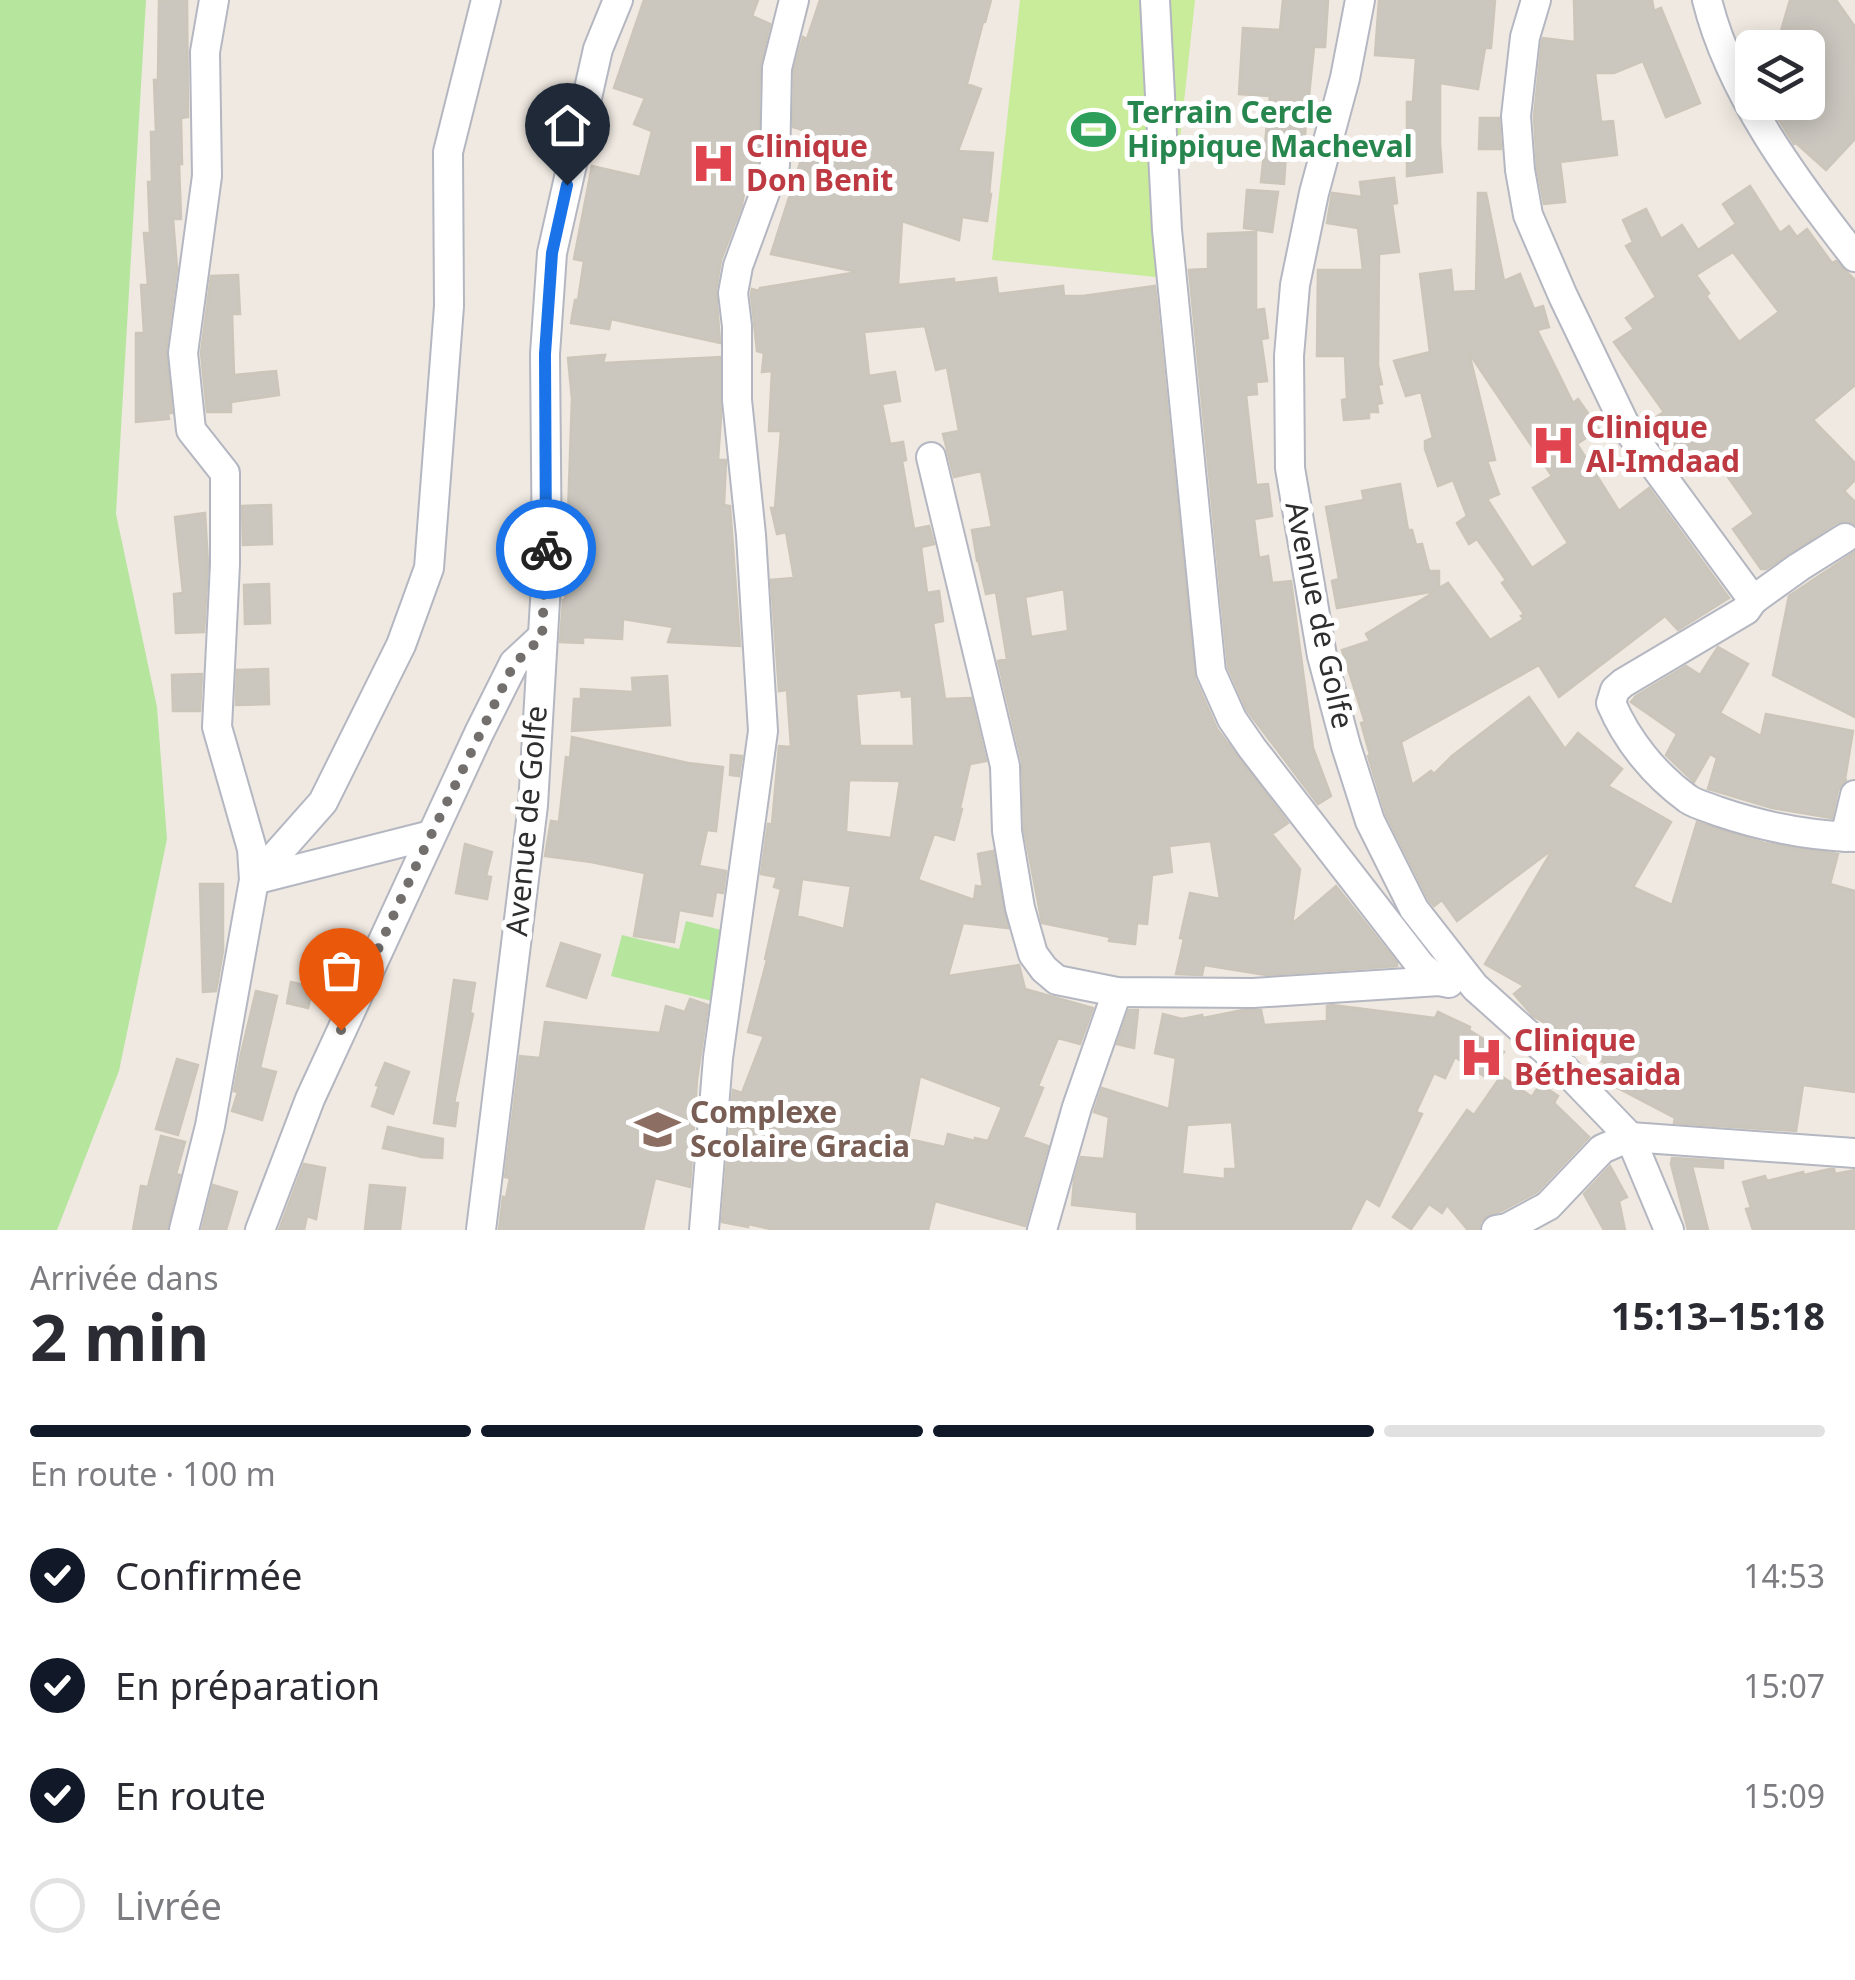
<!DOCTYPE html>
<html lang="fr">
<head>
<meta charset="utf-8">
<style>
  body { margin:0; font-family:"Noto Sans",sans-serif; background:#f2f2f3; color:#2b2b33; height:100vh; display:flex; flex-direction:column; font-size:38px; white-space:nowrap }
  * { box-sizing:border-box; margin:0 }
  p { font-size:32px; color:#7c7c81 }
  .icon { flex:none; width:55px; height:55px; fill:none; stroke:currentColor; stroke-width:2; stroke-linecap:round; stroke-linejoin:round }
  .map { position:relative; height:1230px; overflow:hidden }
  .details { display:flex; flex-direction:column; background:#fff; flex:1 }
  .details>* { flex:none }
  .controls { position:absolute; left:1735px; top:30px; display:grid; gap:20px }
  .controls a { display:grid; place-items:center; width:90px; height:90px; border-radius:15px; background:#fff; box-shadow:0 5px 25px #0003; font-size:50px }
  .pin { position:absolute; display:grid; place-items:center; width:85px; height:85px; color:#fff; margin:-102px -42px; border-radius:50% 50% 50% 0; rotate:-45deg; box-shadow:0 0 10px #0007 }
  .pin .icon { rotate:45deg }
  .courier { position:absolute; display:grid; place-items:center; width:100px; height:100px; margin:-50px; border:8px solid #1a73e8; border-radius:50%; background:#fff; color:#222; box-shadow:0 2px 12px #0007 }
  .head em { font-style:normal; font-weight:700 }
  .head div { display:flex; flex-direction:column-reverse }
  .head { display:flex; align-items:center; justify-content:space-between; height:170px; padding:0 30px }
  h1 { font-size:65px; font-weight:700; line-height:75px }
  .bar { display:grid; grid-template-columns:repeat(4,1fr); gap:15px 10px; align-content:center; height:120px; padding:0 30px }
  .bar i { height:12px; border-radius:8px; background:#e1e1e2 }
  .bar .active { background:#111827 }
  .bar p { grid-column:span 4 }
  ol { padding:0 30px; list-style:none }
  li { display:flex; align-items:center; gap:30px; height:110px }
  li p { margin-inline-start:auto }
  li .icon { padding:10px; border-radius:50%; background:#111827; color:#fff; stroke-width:4 }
  li:last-child { color:#7c7c81 }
  li i { width:55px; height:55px; border:5px solid #e1e1e2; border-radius:50% }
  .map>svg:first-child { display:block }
</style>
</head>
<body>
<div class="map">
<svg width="1855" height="1230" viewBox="0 0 1855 1230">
  <rect width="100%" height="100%" fill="#efe9e1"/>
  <!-- green -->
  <g fill="#b6e59e">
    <polygon points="0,0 146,0 116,514 157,707 167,839 119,1071 57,1230 0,1230"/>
    <polygon points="686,921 729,932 712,1001 611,976 622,935 679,949"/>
  </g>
  <!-- pitch -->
  <polygon fill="#c9ec9a" points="1020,0 1195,0 1165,278 992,260"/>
  <!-- building -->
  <g fill="#cbc7bf" stroke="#cbc5ba" stroke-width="2.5" fill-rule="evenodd">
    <polygon points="159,0 187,0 188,117 181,118 182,164 179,164 181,219 173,219 177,268 166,351 172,413 168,413 169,419 136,422 136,333 144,333 141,285 148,285 144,233 150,233 148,182 152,182 151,132 156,132 154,80 158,80"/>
    <polygon points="644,0 758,0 752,16 770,24 760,67 758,162 750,182 746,181 742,205 721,260 716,290 720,343 611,319 609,329 571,323 575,300 578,300 584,261 574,259 592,166 640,177 652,131 634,124 645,98 614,88"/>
    <path d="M820 0H991L985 22H983L967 84 981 89 958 151 993 153 989 194H991L987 221 962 217 959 240 902 221 898 285 954 279V283L996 278 998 294 1063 286 1064 296H1083L1155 286 1195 679 1217 729 1288 823 1272 834 1300 869 1292 924 1336 886 1397 963V966L1266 975 1204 965 1202 975 1176 974 1184 939 1180 938 1190 893 1220 899 1211 841 1169 846 1172 872 1152 875 1147 924 1137 923 1135 944 1109 941 1110 937 1042 923 1024 829 1022 762 998 661 1007 659 996 592 986 594 978 559 977 560 972 530 992 527 981 471 954 477 943 434 959 431 947 367 936 370 925 326 864 332 869 376 895 372 900 401 882 404 890 444 903 442 906 460 902 461 914 529 929 526 934 544 921 547 927 593 939 591 943 621 933 623 945 699 971 698 986 761 970 764 960 808 962 809 954 840 934 834 918 880 974 900 976 886 983 887 978 854 993 851 1008 928 963 923 948 976 1019 965 1025 989 1093 1008 1080 1044 1058 1038 1038 1086 1043 1088 1023 1137 1048 1146 1025 1226 935 1201 928 1230H775L748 1224V1227L722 1222 733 1090 742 1093 764 1036 748 1032 767 960 765 959 781 889 774 887 777 877 761 874 768 824H772L779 746 791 747 787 690 779 691 771 580 794 578 786 532 777 534 771 508H775L781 431H769L772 371 762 372 764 353 757 351 751 294 752 289 759 291 760 288 858 272 771 254 810 132 793 127 794 70 803 37 807 39ZM1064 589 1068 631 1031 637 1025 597ZM901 690 902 697 912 696 914 746H860L856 694ZM849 780 900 781 891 838 846 832ZM802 879 851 886 844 929 797 916ZM920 1076 1002 1107 988 1141 975 1138V1141L948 1134 945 1147 908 1139Z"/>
    <polygon points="1283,0 1328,0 1325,47 1314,47 1303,153 1286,152 1284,184 1261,182 1270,96 1239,94 1243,28 1280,30"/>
    <polygon points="1379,0 1495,0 1491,48 1485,48 1478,89 1440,83 1440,143 1442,172 1407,176 1407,102 1413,102 1416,58 1375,55"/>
    <polygon points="1574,0 1652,0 1654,11 1661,8 1700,103 1666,117 1643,61 1614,73 1595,73 1601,122 1613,121 1617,155 1560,162 1565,202 1544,204 1537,168 1534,116 1542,40 1543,38 1575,42"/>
    <polygon points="1790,0 1836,0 1855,27 1855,139 1826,170 1796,143 1794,144 1776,115 1795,102 1808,102 1808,48 1776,48"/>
    <polygon points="1480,118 1499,118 1501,149 1479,149"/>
    <polygon points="1394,178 1397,203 1392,204 1399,252 1379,254 1378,365 1382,384 1378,385 1382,403 1377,404 1378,412 1369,412 1369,418 1344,420 1342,400 1347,399 1345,356 1317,356 1318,270 1363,270 1358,228 1327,223 1332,193 1362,197 1360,182"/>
    <path d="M1750 186 1780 233 1789 226 1797 237 1807 229 1832 263 1836 261 1855 280V385L1813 420 1855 463V480L1844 491 1855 502V524L1845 521 1836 523 1766 569H1761L1733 529 1754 514 1721 467 1712 474 1703 460 1691 469 1672 443 1668 446 1650 421 1664 412 1614 342 1634 329 1626 318 1656 297 1626 246 1633 242 1623 220 1646 209 1661 239 1682 225 1698 250 1736 224 1723 204ZM1733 252 1779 312 1739 342 1706 296 1709 293 1696 275Z"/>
    <polygon points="1247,190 1278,192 1272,232 1244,228"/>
    <path d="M1478 193H1486L1504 281 1520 274 1534 309 1543 306 1549 327 1537 330 1573 403 1578 399 1599 429 1577 444 1619 511 1649 488 1729 598 1678 630 1665 616 1559 697 1539 665 1401 742 1412 785 1431 771 1434 774 1452 756 1529 697 1565 749 1578 733 1622 769 1608 786 1671 822 1633 887 1672 905 1697 822 1764 843 1838 854 1830 884 1855 891V1092L1803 1085 1796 1131 1674 1123 1675 1118 1614 1086 1622 1071 1584 1053 1587 1047 1533 1016 1514 994 1524 986 1485 964 1553 849 1457 921 1442 900 1434 906 1429 900 1386 814 1368 756 1370 755 1361 723 1365 722 1342 650 1370 641 1366 634 1436 591 1337 608 1332 581 1339 579 1326 507 1364 500 1362 491 1400 484 1408 530H1412L1416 545 1422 544 1429 571H1439V588L1448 583 1490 640 1524 619 1521 616 1524 614 1502 583 1506 580 1477 539 1469 544 1457 523 1467 516 1453 480 1438 486 1425 449V441L1433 438 1421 392 1406 396 1394 361 1430 352 1420 274 1451 270 1453 292 1476 291ZM1469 353 1552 476 1533 488 1568 543 1532 568 1487 499 1499 494 1487 461 1495 460Z"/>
    <polygon points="1256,232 1256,310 1264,309 1268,338 1261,339 1267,381 1256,382 1257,394 1246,395 1256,485 1268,484 1272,516 1254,519 1259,558 1268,556 1272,583 1291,581 1313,748 1331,796 1318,804 1247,710 1228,667 1189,270 1208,269 1208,234"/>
    <polygon points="238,275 240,314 232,314 234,375 276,371 279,395 231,402 231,412 207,412 201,353 211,276"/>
    <polygon points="605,355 603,363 720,357 721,417 718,460 726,460 724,505 730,506 740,646 668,642 673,627 623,619 622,639 583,637 583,643 560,642 563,600 565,600 572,399 568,358"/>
    <polygon points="271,505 272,544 243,545 242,506"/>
    <polygon points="205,513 208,564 204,632 176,633 174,594 183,593 175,517"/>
    <polygon points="1855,552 1855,717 1773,675 1789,596"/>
    <polygon points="269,584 270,623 245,624 244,585"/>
    <polygon points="1718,647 1748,664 1720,713 1761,736 1766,714 1853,731 1845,779 1846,780 1838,790 1832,818 1772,808 1708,789 1717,758 1710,754 1694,782 1666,755 1677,734 1631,702 1636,696 1686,666 1700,675"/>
    <polygon points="268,669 269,704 236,705 237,670"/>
    <polygon points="202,674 200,711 173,711 172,675"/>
    <polygon points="667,676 670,725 572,731 574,699 581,699 581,689 633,692 632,678"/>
    <polygon points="572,737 688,763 723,767 716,831 707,830 699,866 726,871 723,893 716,892 712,916 679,910 674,942 634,936 645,873 591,862 545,856 551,821 559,822 566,757 570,758"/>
    <polygon points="731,755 742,756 739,776 730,775"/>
    <polygon points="465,844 492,852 486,876 491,877 487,899 456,893"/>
    <polygon points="200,884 223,884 223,951 216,991 203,992"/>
    <polygon points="561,943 600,955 586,998 547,986"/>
    <polygon points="454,980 475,983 470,1013 473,1014 454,1103 458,1103 455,1126 434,1123"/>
    <polygon points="291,982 313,987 308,1008 287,1003"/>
    <polygon points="256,991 277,996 260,1068 276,1072 262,1120 232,1111 238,1092 234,1091 241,1054"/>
    <polygon points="690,999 708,1005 697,1079 690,1187 655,1178 643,1230 499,1230 503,1197 506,1198 510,1178 505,1177 520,1056 540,1058 545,1022 660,1033 666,1006 685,1012"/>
    <path d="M1332 1005 1435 1018 1438 1012 1470 1027 1469 1030 1504 1052 1487 1078 1455 1057 1445 1078 1434 1073 1416 1112 1422 1114 1379 1206 1366 1198 1350 1230H1137V1212L1072 1205 1074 1181 1081 1157 1104 1159 1109 1117 1094 1112 1102 1088 1169 1109 1176 1058 1155 1053 1163 1014 1182 1019 1202 1015 1203 1018 1243 1010H1261L1264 1025 1327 1021V1006ZM1232 1122 1236 1169H1225V1179L1182 1174 1187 1125Z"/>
    <polygon points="1129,1010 1138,1010 1134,1048 1117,1044"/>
    <polygon points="177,1059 198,1065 178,1135 156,1129"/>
    <polygon points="385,1063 409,1072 393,1114 372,1106 379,1086 376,1085"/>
    <polygon points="1501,1076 1532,1097 1540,1084 1558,1096 1554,1103 1589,1137 1537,1192 1501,1211 1486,1216 1480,1223 1479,1230 1468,1230 1447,1205 1442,1213 1429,1204 1411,1229 1393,1217 1467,1110 1474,1115"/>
    <polygon points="388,1127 443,1139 442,1158 422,1157 383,1148"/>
    <polygon points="161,1136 185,1142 176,1174 180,1175 167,1230 133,1230 141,1186 148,1187"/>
    <polygon points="1672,1158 1723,1161 1723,1168 1692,1166 1708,1230 1688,1230 1671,1164"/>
    <polygon points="304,1164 325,1168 316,1219 307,1216 304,1230 279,1230"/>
    <polygon points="1610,1166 1627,1197 1619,1201 1625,1230 1604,1230 1584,1194"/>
    <polygon points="1830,1169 1834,1169 1835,1174 1855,1170 1855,1230 1753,1230 1746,1209 1751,1208 1743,1182 1765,1176 1767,1181 1803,1172 1804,1175"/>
    <polygon points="213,1185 237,1192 226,1230 202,1230"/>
    <polygon points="370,1185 405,1188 400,1230 365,1230"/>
  </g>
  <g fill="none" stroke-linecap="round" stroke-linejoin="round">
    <defs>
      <g id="street">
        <polyline points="1155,0 1167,230 1211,672 1232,719 1252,748 1421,966 1439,981"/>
        <polyline points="1360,0 1345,78 1314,193 1295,285 1289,356 1290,468 1322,656 1346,746 1370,821 1414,909 1475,987 1552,1056 1630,1137 1669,1230"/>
        <path d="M1536 0 1525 37 1516 116 1520 170 1528 215 1563 296 1626 427 1753 600 1746 610 1623 683 1615 690 1611 703C1627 741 1655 775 1688 799 1697 805 1708 807 1717 811 1761 826 1808 836 1855 837"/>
        <path d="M1707 0C1730 93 1796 182 1855 257"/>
        <polyline points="931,457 1005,766 1007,831 1020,908 1033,954 1044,969 1057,980 1117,992 1253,993 1439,981 1449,983"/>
        <polyline points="1753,600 1799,567 1845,538"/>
        <polyline points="1845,837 1855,795"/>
        <polyline points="254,880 323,802 401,645 429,568 449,306 448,152 486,0"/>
        <polyline points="254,880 431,835"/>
        <polyline points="184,1230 210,1126 254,880 252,849 217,727 225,564 225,473 191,430 183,353 207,176 205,52 214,0"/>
        <polyline points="260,1230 310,1099 479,733 514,663 542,637"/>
        <polyline points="481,1230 533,805 547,567 545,354 552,253 598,49 618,0"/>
        <polyline points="704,1230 718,1058 763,731 751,535 737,400 737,326 733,293 738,266 775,165 777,68 794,0"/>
        <polyline points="1042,1230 1077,1107 1117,992"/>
        <polyline points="1496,1230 1507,1228 1548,1206 1602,1149 1630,1137 1855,1153"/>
      </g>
    </defs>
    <!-- street casing -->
    <use href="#street" stroke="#b4b7c1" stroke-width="32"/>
    <!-- street -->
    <use href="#street" stroke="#fff" stroke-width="28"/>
  </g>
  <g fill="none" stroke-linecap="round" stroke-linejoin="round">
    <!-- done -->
    <polyline stroke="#726f6d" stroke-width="10" stroke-dasharray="0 18" points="341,1030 417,864 514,664 542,637 546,549"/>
    <!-- route -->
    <polyline stroke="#1a73e8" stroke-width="12" points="546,549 545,354 552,253 567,185"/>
  </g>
  <!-- icons -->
  <defs>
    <symbol id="stadium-bare" viewBox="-9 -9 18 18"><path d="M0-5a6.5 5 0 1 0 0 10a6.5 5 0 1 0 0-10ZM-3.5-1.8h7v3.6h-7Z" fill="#2e9e5b" stroke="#fff" stroke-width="2.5" paint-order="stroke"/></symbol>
    <symbol id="hospital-bare" viewBox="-9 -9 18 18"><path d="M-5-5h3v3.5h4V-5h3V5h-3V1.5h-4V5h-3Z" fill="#e0444e" stroke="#fff" stroke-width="2.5" paint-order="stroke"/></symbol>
    <symbol id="school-bare" viewBox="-9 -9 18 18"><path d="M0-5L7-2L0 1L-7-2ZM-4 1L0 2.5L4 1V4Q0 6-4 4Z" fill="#8d6e63" stroke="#fff" stroke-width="2.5" paint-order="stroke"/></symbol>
  </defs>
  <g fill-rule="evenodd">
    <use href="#stadium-bare" x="1062" y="98" width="63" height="63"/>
    <use href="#hospital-bare" x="682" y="132" width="63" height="63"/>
    <use href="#hospital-bare" x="1522" y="414" width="63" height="63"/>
    <use href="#hospital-bare" x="1450" y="1026" width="63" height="63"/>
    <use href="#school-bare" x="626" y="1098" width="63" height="63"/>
  </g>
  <g text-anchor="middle" stroke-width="10" stroke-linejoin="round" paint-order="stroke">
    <!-- leisure labels -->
    <g font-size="30" font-weight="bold" fill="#27864d" stroke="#fff" text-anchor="start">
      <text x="1127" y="123">Terrain Cercle<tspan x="1127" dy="34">Hippique Macheval</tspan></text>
    </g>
    <!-- health labels -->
    <g font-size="30" font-weight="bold" fill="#be3a42" stroke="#fff" text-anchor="start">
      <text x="746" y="157">Clinique<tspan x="746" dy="34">Don Benit</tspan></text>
      <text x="1586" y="438">Clinique<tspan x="1586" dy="34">Al-Imdaad</tspan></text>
      <text x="1514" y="1051">Clinique<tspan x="1514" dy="34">Béthesaida</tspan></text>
    </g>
    <!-- street labels -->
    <g font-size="30" fill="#2e2e2e" stroke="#fff">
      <text transform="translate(1319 615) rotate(78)" y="10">Avenue de Golfe</text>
      <text transform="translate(527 821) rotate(-85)" y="10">Avenue de Golfe</text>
    </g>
    <!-- education labels -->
    <g font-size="30" font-weight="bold" fill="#785e54" stroke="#fff" text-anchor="start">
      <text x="690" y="1123">Complexe<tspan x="690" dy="34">Scolaire Gracia</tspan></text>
    </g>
  </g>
</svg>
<div class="controls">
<a><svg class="icon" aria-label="layers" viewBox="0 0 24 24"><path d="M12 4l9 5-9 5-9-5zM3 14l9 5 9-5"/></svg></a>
</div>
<div class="pin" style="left:341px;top:1030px;background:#ea580c"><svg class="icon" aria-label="bag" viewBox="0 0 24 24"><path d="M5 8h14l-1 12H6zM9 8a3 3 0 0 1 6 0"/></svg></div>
<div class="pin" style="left:567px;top:185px;background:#1f2937"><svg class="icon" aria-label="home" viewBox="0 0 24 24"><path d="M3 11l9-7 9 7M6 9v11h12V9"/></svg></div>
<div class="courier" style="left:546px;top:549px"><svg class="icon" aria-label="bike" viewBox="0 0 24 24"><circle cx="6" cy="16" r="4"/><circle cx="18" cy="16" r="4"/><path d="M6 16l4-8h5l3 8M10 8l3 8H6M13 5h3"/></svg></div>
</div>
<section class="details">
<div class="head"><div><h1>2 min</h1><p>Arrivée dans</p></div><em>15:13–15:18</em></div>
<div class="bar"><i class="active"></i><i class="active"></i><i class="active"></i><i></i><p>En route · 100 m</p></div>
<ol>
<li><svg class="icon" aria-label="check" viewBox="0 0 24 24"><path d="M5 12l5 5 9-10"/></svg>Confirmée<p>14:53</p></li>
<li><svg class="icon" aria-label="check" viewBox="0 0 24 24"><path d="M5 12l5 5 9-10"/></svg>En préparation<p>15:07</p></li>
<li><svg class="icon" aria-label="check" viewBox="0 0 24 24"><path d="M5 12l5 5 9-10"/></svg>En route<p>15:09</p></li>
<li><i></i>Livrée</li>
</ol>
</section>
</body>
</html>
